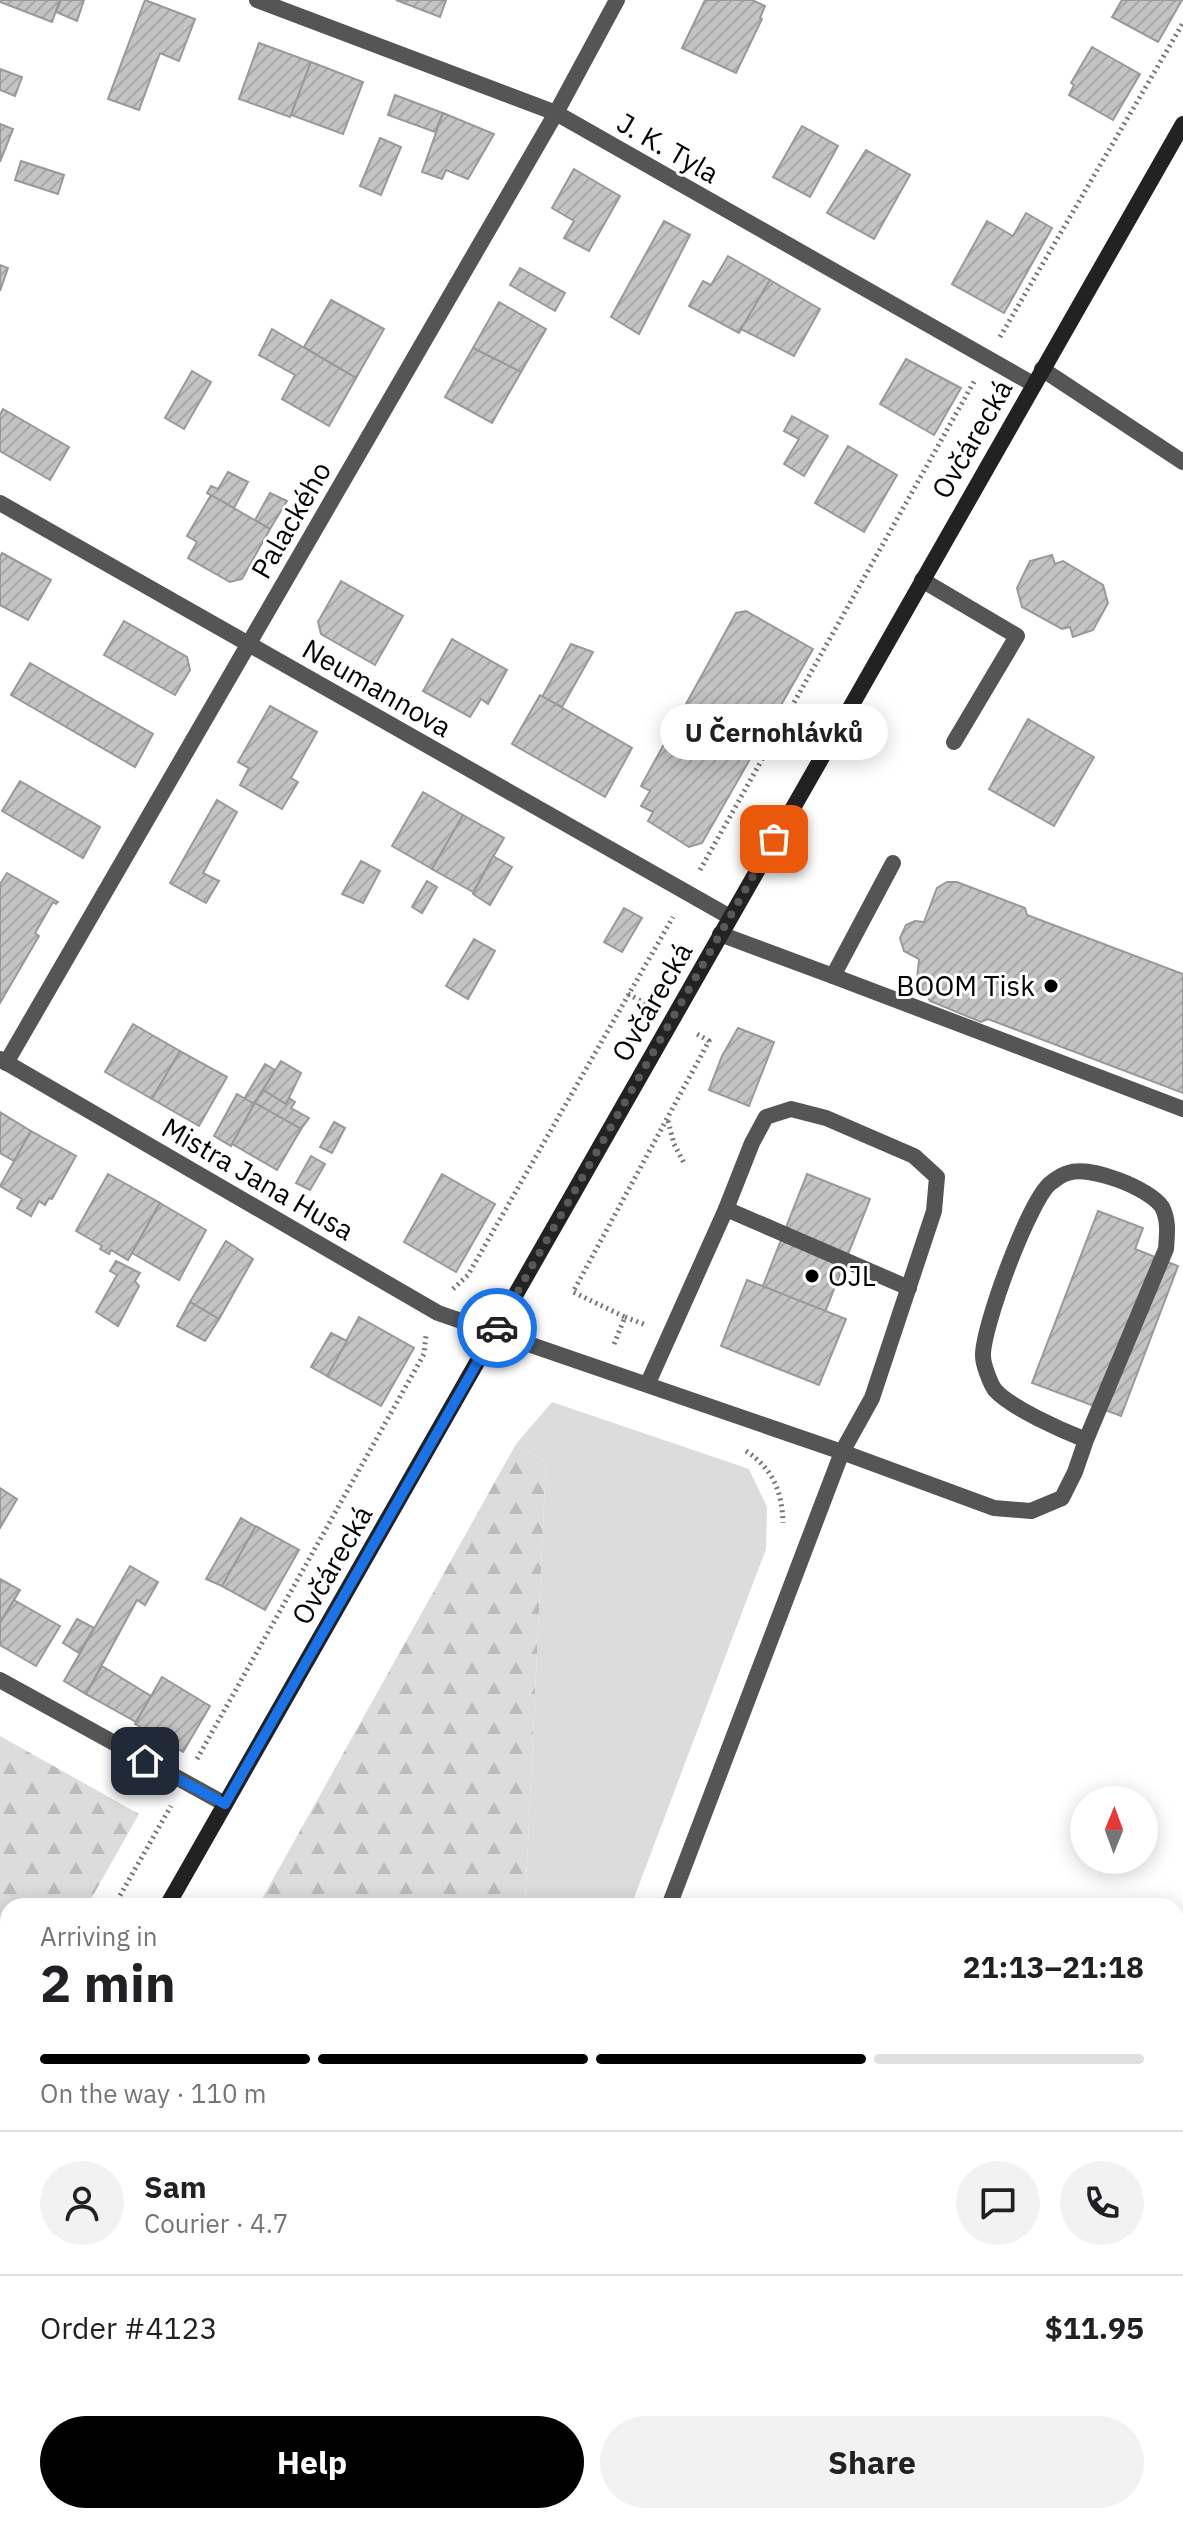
<!DOCTYPE html>
<html lang="en">
<head>
<meta charset="utf-8">
<style>
  body { margin:0; font-family:"IBM Plex Sans",sans-serif; background:#f2f2f2; color:#202124; height:100vh; display:flex; flex-direction:column; font-size:30px; white-space:nowrap }
  * { box-sizing:border-box; margin:0 }
  p { font-size:26px; color:#757577 }
  .icon { flex:none; width:44px; height:44px; fill:none; stroke:currentColor; stroke-width:2; stroke-linecap:round; stroke-linejoin:round }
  .map { position:relative; flex:1; overflow:hidden }
  .side { position:absolute; left:0px; top:1898px; width:1184px; height:626px; display:flex; flex-direction:column; background:#fff; border-radius:24px 24px 0 0; box-shadow:0 4px 20px #0003 }
  .side>* { flex:none }
  .needle { width:52px; rotate:1deg }
  .fabs { position:absolute; left:1070px; top:1786px; display:grid; gap:16px }
  .fabs a { display:grid; place-items:center; width:88px; height:88px; border-radius:50%; background:#fff; box-shadow:0 4px 20px #0003; font-size:40px }
  .pin { position:absolute; display:grid; place-items:center; width:68px; height:68px; color:#fff; margin:-34px; border-radius:16px; box-shadow:0 4px 12px #0006 }
  .courier { position:absolute; display:grid; place-items:center; width:80px; height:80px; margin:-40px; border:6px solid #1a73e8; border-radius:50%; background:#fff; color:#222; box-shadow:0 2px 10px #0007 }
  .bubble { position:absolute; height:56px; border-radius:28px; background:#fff; box-shadow:0 4px 20px #0003; font-size:26px; font-weight:800; line-height:56px; text-align:center }
  .overview em { font-style:normal; font-weight:800 }
  .overview div { display:flex; flex-direction:column-reverse }
  .overview { display:flex; align-items:center; justify-content:space-between; height:136px; padding:0 40px }
  h1 { font-size:52px; font-weight:800; line-height:60px }
  .bar { display:grid; grid-template-columns:repeat(4,1fr); gap:12px 8px; align-content:center; height:96px; padding:0 40px }
  .bar i { height:10px; border-radius:6px; background:#e0e0e0 }
  .bar .on { background:#000 }
  .bar p { grid-column:span 4 }
  .line { display:flex; align-items:center; gap:20px; padding:0 40px; border-top:2px solid #e0e0e0 }
  .line div { flex:1 }
  .round { display:grid; place-items:center; flex:none; width:84px; height:84px; border-radius:42px; background:#f2f2f2 }
  .cta { display:flex; gap:16px; margin-top:auto; padding:16px 40px }
  .cta a { flex:1; height:92px; border-radius:48px; background:#000; color:#fff; font-size:32px; font-weight:800; line-height:92px; text-align:center }
  .cta a+a { background:#f2f2f2; color:#202124 }
  .map>svg:first-child { display:block }
</style>
</head>
<body>
<div class="map">
<svg width="1183" height="2523" viewBox="0 0 1183 2523">
  <defs>
    <pattern id="forest-firs" width="22" height="20" patternUnits="userSpaceOnUse" patternTransform="scale(2)"><rect width="22" height="20" fill="#dcdcdc"/><path d="M5 1l3.5 6h-7zM16 11l3.5 6h-7z" fill="#bbb"/></pattern>
    <pattern id="building-hatch" width="6" height="6" patternUnits="userSpaceOnUse" patternTransform="scale(2)"><rect width="6" height="6" fill="#c4c4c4"/><path d="M-1 1l2-2M0 6l6-6M5 7l2-2" fill="none" stroke="#a7a7a7"/></pattern>
  </defs>
  <rect width="100%" height="100%" fill="#fff"/>
  <!-- grass -->
  <polygon fill="#dcdcdc" points="552,1402 749,1469 767,1507 766,1549 631,1906 525,1906 546,1462 516,1444"/>
  <!-- forest -->
  <g fill="url(#forest-firs)">
    <polygon points="516,1444 546,1462 525,1906 258,1906"/>
    <polygon points="0,1736 139,1814 87,1906 8,1906 8,2046 0,2060"/>
    <polygon points="241,2516 447,2516 450,2523 242,2523"/>
  </g>
  <!-- building -->
  <g fill="url(#building-hatch)" stroke="#999" stroke-width="2">
    <polygon points="1,0 60,0 52,22 0,2"/>
    <polygon points="61,0 84,0 77,21 56,12"/>
    <polygon points="145,0 195,19 179,61 160,53 139,110 108,99"/>
    <polygon points="396,0 446,0 440,17"/>
    <polygon points="705,0 752,0 765,6 760,18 762,19 736,73 682,48"/>
    <polygon points="1122,0 1182,0 1158,42 1112,17"/>
    <polygon points="259,43 311,62 290,117 239,99"/>
    <polygon points="1092,47 1140,74 1113,120 1069,95 1074,85 1071,83"/>
    <polygon points="311,62 363,82 343,134 291,115"/>
    <polygon points="0,69 22,77 15,96 0,90"/>
    <polygon points="395,95 443,113 435,132 388,115"/>
    <polygon points="443,113 494,134 468,179 446,170 442,179 422,172"/>
    <polygon points="0,124 13,129 0,162"/>
    <polygon points="802,126 838,146 810,197 773,177"/>
    <polygon points="380,138 401,147 381,195 360,186"/>
    <polygon points="866,150 910,175 874,239 827,213"/>
    <polygon points="21,161 64,175 58,194 15,180"/>
    <polygon points="574,169 620,196 589,251 564,238 574,221 552,208"/>
    <polygon points="1026,213 1052,228 1004,313 952,284 987,221 1013,236"/>
    <polygon points="664,221 690,235 639,334 611,317"/>
    <polygon points="728,256 770,280 739,333 689,306 703,281 711,285"/>
    <polygon points="0,265 8,268 0,291"/>
    <polygon points="520,268 565,293 555,311 510,285"/>
    <polygon points="770,280 820,309 794,356 741,329"/>
    <polygon points="331,300 384,329 356,378 304,347"/>
    <polygon points="499,302 546,329 521,372 473,348"/>
    <polygon points="272,329 356,378 329,426 282,399 295,375 259,355"/>
    <polygon points="473,348 521,372 492,423 445,397"/>
    <polygon points="906,359 961,388 934,435 880,404"/>
    <polygon points="192,371 211,382 184,429 165,418"/>
    <polygon points="3,409 69,447 50,480 0,451 0,415"/>
    <polygon points="792,416 828,436 804,476 784,464 799,439 784,431"/>
    <polygon points="848,446 897,475 864,532 815,503"/>
    <polygon points="228,472 248,482 234,508 207,493 211,486 218,489"/>
    <polygon points="270,493 287,501 270,529 255,520"/>
    <polygon points="211,495 270,529 242,579 230,582 188,558 197,542 187,536"/>
    <polygon points="2,553 51,580 28,620 0,605 0,557"/>
    <polygon points="1052,555 1055,564 1063,561 1103,585 1108,603 1093,630 1073,637 1070,627 1062,629 1022,607 1017,588 1030,561"/>
    <polygon points="341,581 403,616 375,665 321,634 318,622"/>
    <polygon points="746,611 813,649 702,843 689,847 648,821 653,812 641,806 650,791 641,786 736,613"/>
    <polygon points="124,621 187,657 190,670 175,695 104,655"/>
    <polygon points="452,639 507,670 488,704 481,699 470,717 423,691"/>
    <polygon points="571,644 593,652 562,707 542,697"/>
    <polygon points="30,663 153,734 135,767 11,695"/>
    <polygon points="540,695 632,748 605,797 512,744"/>
    <polygon points="270,706 317,732 291,778 298,782 282,809 240,785 249,768 238,762"/>
    <polygon points="1028,719 1094,757 1054,826 989,789"/>
    <polygon points="20,781 100,827 83,858 2,811"/>
    <polygon points="423,792 463,815 432,869 392,846"/>
    <polygon points="217,800 237,812 203,873 219,881 206,903 170,883"/>
    <polygon points="463,815 504,838 473,892 432,869"/>
    <polygon points="493,856 512,867 490,905 473,894"/>
    <polygon points="361,861 380,871 363,903 342,894"/>
    <polygon points="7,873 58,902 56,904 53,902 35,933 39,936 0,1003 0,884"/>
    <polygon points="427,881 437,887 422,913 412,907"/>
    <polygon points="947,882 957,882 1025,908 1027,915 1183,974 1183,1093 988,1019 981,1022 930,1001 917,980 919,959 904,951 900,938 906,925 915,921 924,922 937,888"/>
    <polygon points="624,908 642,918 622,952 604,942"/>
    <polygon points="474,939 495,951 468,999 446,986"/>
    <polygon points="133,1024 180,1051 152,1099 105,1072"/>
    <polygon points="738,1028 774,1042 749,1106 709,1090 722,1056"/>
    <polygon points="180,1051 227,1077 199,1126 152,1099"/>
    <polygon points="281,1061 301,1073 286,1104 263,1090"/>
    <polygon points="265,1064 275,1070 254,1104 244,1099"/>
    <polygon points="263,1090 286,1104 289,1098 295,1102 291,1108 309,1118 301,1129 255,1103"/>
    <polygon points="237,1094 254,1104 231,1146 214,1136"/>
    <polygon points="255,1103 301,1129 277,1170 232,1144"/>
    <polygon points="0,1112 31,1131 14,1161 0,1153"/>
    <polygon points="334,1122 345,1128 332,1153 320,1147"/>
    <polygon points="31,1131 76,1156 52,1199 49,1198 45,1205 39,1201 31,1216 17,1208 22,1199 0,1186"/>
    <polygon points="311,1156 325,1164 310,1190 296,1183"/>
    <polygon points="108,1174 160,1203 128,1260 111,1250 109,1254 100,1249 102,1246 76,1231"/>
    <polygon points="442,1174 495,1204 456,1272 404,1242"/>
    <polygon points="807,1174 870,1199 821,1322 759,1296"/>
    <polygon points="160,1203 206,1230 179,1280 132,1253"/>
    <polygon points="1098,1211 1143,1228 1135,1249 1178,1266 1121,1416 1032,1383"/>
    <polygon points="226,1241 253,1259 219,1319 190,1302"/>
    <polygon points="116,1261 140,1273 135,1281 139,1286 118,1326 96,1312 117,1275 110,1271"/>
    <polygon points="747,1280 846,1319 819,1385 721,1346"/>
    <polygon points="190,1302 219,1319 205,1341 177,1326"/>
    <polygon points="359,1317 414,1348 381,1406 327,1376"/>
    <polygon points="331,1333 347,1341 327,1376 311,1367"/>
    <polygon points="0,1488 17,1499 0,1528"/>
    <polygon points="241,1518 256,1527 222,1586 206,1579"/>
    <polygon points="256,1526 299,1550 265,1610 222,1586"/>
    <polygon points="130,1566 158,1582 145,1605 137,1600 86,1694 64,1681"/>
    <polygon points="0,1579 20,1590 0,1623"/>
    <polygon points="14,1600 60,1626 36,1666 0,1645 0,1623"/>
    <polygon points="77,1619 94,1628 79,1653 63,1643"/>
    <polygon points="102,1666 151,1696 136,1722 86,1694"/>
    <polygon points="162,1677 210,1706 183,1752 135,1724"/>
  </g>
  <g fill="none" stroke-linecap="round" stroke-linejoin="round">
    <!-- path -->
    <g stroke="#777" stroke-width="5" stroke-dasharray="2 4" stroke-linecap="butt">
      <polyline points="1000,337 1183,23"/>
      <polyline points="700,870 975,380"/>
      <polyline points="628,994 650,1006"/>
      <polyline points="668,1121 674,1144 684,1163"/>
      <polyline points="453,1289 468,1275 673,917"/>
      <polyline points="625,1317 646,1325"/>
      <polyline points="614,1344 625,1317 573,1292 709,1041 697,1034"/>
      <path d="M746 1451C773 1469 782 1491 783 1523"/>
      <polyline points="197,1759 424,1354 426,1336"/>
      <polyline points="114,1906 171,1806"/>
      <polyline points="0,2107 8,2093"/>
      <polyline points="559,2516 562,2523"/>
    </g>
    <!-- lane -->
    <g stroke="#555" stroke-width="16">
      <polyline points="922,580 1017,636 954,742"/>
      <polyline points="893,863 833,976 1183,1109"/>
      <polyline points="720,934 833,976"/>
      <polyline points="726,1209 909,1288"/>
      <path d="M648 1383 726 1209 752 1143 766 1117 791 1109 826 1118 914 1156 937 1177 934 1211 872 1398 842 1452 994 1508 1031 1511 1062 1498 1075 1472 1086 1440C1063 1431 1011 1408 995 1390 990 1383 983 1364 983 1356 982 1328 1031 1195 1052 1182 1056 1179 1063 1174 1068 1173 1090 1165 1149 1188 1162 1207 1169 1220 1167 1235 1166 1249L1086 1440"/>
    </g>
    <!-- street -->
    <g stroke="#555" stroke-width="16">
      <polyline points="257,0 556,113 1033,384"/>
      <polyline points="1042,369 1183,462"/>
      <polyline points="0,503 730,917"/>
      <polyline points="0,1059 438,1313 842,1452 669,1906"/>
      <polyline points="6,1063 556,113 617,0"/>
      <polyline points="0,1680 225,1804"/>
      <polyline points="495,2516 499,2523"/>
    </g>
    <!-- secondary -->
    <g stroke="#222" stroke-width="16">
      <polyline points="167,1906 1183,124"/>
      <polyline points="0,2200 8,2186"/>
    </g>
    <defs>
      <polyline id="rail" points="216,2523 217,2520"/>
    </defs>
    <!-- rail casing -->
    <use href="#rail" stroke="#000" stroke-width="9"/>
    <!-- rail -->
    <use href="#rail" stroke="#fff" stroke-width="6" stroke-dasharray="18" stroke-linecap="butt"/>
  </g>
  <g fill="none" stroke-linecap="round" stroke-linejoin="round">
    <!-- done -->
    <polyline stroke="#595959" stroke-width="8" stroke-dasharray="0 14.4" points="497,1328 774,839"/>
    <!-- route -->
    <polyline stroke="#1a73e8" stroke-width="10" points="145,1761 225,1804 497,1328"/>
  </g>
  <!-- markers -->
  <g fill="#000" stroke="#fff" stroke-width="3">
    <circle cx="1051" cy="986" r="8"/>
    <circle cx="812" cy="1276" r="8"/>
  </g>
  <g text-anchor="middle" stroke-width="6" stroke-linejoin="round" paint-order="stroke">
    <!-- street labels -->
    <g font-size="28" fill="#000" stroke="#fff">
      <text transform="translate(668 148) rotate(30)" y="10">J. K. Tyla</text>
      <text transform="translate(972 439) rotate(-60)" y="10">Ovčárecká</text>
      <text transform="translate(291 520) rotate(-60)" y="10">Palackého</text>
      <text transform="translate(377 688) rotate(30)" y="10">Neumannova</text>
      <text transform="translate(652 1002) rotate(-60)" y="10">Ovčárecká</text>
      <text transform="translate(258 1179) rotate(30)" y="10">Mistra Jana Husa</text>
      <text transform="translate(332 1565) rotate(-60)" y="10">Ovčárecká</text>
    </g>
    <!-- poi labels -->
    <g font-size="28" fill="#000" stroke="#fff" text-anchor="end">
      <text x="1035" y="996">BOOM Tisk</text>
      <text x="828" y="1286" text-anchor="start">OJL</text>
    </g>
  </g>
</svg>
<div class="fabs">
<a><svg class="needle" viewBox="-14 -14 28 28"><path d="M0-13l5 13h-10z" fill="#e53935"/><path d="M0 13l5-13h-10z" fill="#757577"/></svg></a>
</div>
<div class="pin" style="left:774px;top:839px;background:#ea580c"><svg class="icon" aria-label="bag" viewBox="0 0 24 24"><path d="M5 8h14l-1 12H6zM9 8a3 3 0 0 1 6 0"/></svg></div>
<div class="pin" style="left:145px;top:1761px;background:#1f2937"><svg class="icon" aria-label="home" viewBox="0 0 24 24"><path d="M3 11l9-7 9 7M6 9v11h12V9"/></svg></div>
<div class="courier" style="left:497px;top:1328px"><svg class="icon" aria-label="car" viewBox="0 0 24 24"><path d="M5 17H2v-5l4-1 3-4h7l3 4 3 1v5h-3M9 17h6M6 11h13"/><circle cx="7" cy="17" r="2"/><circle cx="17" cy="17" r="2"/></svg></div>
<div class="bubble" style="left:660px;top:704px;width:228px">U Černohlávků</div>
<section class="side">
<div class="overview"><div><h1>2 min</h1><p>Arriving in</p></div><em>21:13–21:18</em></div>
<div class="bar"><i class="on"></i><i class="on"></i><i class="on"></i><i></i><p>On the way · 110 m</p></div>
<div class="line" style="height:144px"><a class="round"><svg class="icon" aria-label="person" viewBox="0 0 24 24"><circle cx="12" cy="8" r="4"/><path d="M4 21q1-7 8-7t8 7"/></svg></a><div><b>Sam</b><p>Courier · 4.7</p></div><a class="round"><svg class="icon" aria-label="chat" viewBox="0 0 24 24"><path d="M4 5h16v11H9l-5 4z"/></svg></a><a class="round"><svg class="icon" aria-label="phone" viewBox="0 0 24 24"><path d="M5 4h4l2 5-3 2q2 4 5 5l2-3 5 2v4C11 20 4 13 5 4z"/></svg></a></div>
<div class="line" style="height:104px"><div>Order #4123</div><b>$11.95</b></div>
<div class="cta"><a>Help</a><a>Share</a></div>
</section>
</div>
</body>
</html>
